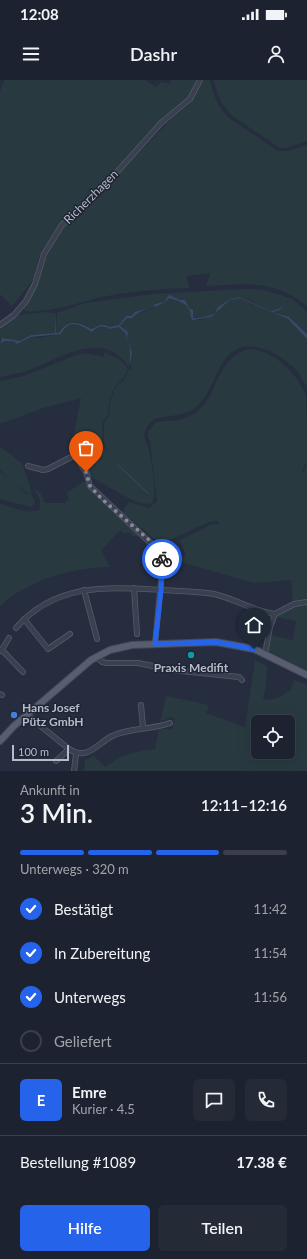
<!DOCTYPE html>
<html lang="de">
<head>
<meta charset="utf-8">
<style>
  body { margin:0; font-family:Lato,sans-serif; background:#252a37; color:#f1f3f6; height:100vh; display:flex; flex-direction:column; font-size:15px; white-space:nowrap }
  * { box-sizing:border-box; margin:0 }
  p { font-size:13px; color:#a0a4aa }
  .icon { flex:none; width:22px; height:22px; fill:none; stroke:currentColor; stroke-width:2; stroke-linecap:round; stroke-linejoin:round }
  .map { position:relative; height:691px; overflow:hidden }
  .side { display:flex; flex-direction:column; background:#1c222f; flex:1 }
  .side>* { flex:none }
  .fabs { position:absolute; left:251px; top:635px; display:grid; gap:8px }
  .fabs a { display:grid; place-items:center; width:44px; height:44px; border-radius:6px; background:#1c222f; box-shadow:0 4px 16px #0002,0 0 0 1px #3a3f4b; font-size:20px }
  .scale { position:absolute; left:12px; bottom:10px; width:57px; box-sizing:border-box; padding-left:4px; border:2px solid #b6bbc9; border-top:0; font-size:11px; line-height:14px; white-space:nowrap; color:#b6bbc9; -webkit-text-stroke:3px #1f2534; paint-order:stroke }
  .pin { position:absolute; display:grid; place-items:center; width:34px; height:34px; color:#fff; margin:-41px -17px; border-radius:50% 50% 50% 0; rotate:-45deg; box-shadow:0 0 4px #0007 }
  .pin .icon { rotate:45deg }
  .courier { position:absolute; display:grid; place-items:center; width:40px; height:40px; margin:-20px; border:3px solid #2563eb; border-radius:50%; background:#fff; color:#222; box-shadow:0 1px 5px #0007 }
  .summary em { font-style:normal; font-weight:600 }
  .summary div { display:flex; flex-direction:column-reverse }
  .summary { display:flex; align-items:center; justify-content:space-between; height:68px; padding:0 20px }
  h1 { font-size:26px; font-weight:600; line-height:30px }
  .bar { display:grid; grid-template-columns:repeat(4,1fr); gap:6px 4px; align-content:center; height:48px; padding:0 20px }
  .bar i { height:5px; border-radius:3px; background:#3a3f4b }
  .bar .current { background:#2563eb }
  .bar p { grid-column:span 4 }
  .line { display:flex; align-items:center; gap:10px; padding:0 20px; border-top:1px solid #3a3f4b }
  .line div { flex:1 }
  .round { display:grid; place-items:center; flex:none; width:42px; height:42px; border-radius:6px; background:#252a37 }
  ol { padding:0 20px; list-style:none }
  li { display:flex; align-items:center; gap:12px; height:44px }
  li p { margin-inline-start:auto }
  li .icon { padding:4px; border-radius:50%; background:#2563eb; color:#fff; stroke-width:4 }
  li:last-child { color:#a0a4aa }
  li i { width:22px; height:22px; border:2px solid #3a3f4b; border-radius:50% }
  .action { display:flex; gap:8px; margin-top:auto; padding:8px 20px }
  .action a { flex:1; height:46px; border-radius:6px; background:#2563eb; color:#fff; font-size:16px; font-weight:600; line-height:46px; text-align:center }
  .action a+a { background:#252a37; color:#f1f3f6 }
  .status { display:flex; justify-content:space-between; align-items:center; height:28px; padding:0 20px; background:#1c222f; direction:ltr }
  .status svg { height:11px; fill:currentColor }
  header { display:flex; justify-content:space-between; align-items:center; height:52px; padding:0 20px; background:#1c222f; font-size:18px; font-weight:600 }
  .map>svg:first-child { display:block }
</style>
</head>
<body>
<div class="status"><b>12:08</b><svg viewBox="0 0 49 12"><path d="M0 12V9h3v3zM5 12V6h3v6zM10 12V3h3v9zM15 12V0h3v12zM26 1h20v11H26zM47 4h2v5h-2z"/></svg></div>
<header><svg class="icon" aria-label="menu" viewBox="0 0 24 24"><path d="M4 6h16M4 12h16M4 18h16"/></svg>Dashr<svg class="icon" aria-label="person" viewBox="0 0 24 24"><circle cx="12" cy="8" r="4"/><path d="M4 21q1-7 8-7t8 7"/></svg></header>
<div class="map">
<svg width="307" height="691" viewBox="0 0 307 691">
  <rect width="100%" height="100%" fill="#262d3f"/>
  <!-- green -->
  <g fill="#283a40" fill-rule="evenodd">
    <polygon points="5,0 145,0 156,7 161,2 171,4 171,0 197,0 187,18 153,47 101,105 62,142 47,164 39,178 33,200 12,226 0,214 0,11"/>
    <path d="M204 0H210C214 15 217 27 229 38L278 71H287L307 65V226C275 199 245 204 206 206L210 193 187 196 189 208C164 208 138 211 113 215 88 219 50 234 25 231L23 228 36 208 47 174 64 146 110 103 170 40 190 24Z"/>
    <polygon points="213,0 307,0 307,61 286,68 280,68 231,35 221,22"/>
    <path d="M246 209 264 210 290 218 281 228 271 231C263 228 246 217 239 217 220 217 215 243 193 238L192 230 189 228 185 220H180L169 216 164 222 155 224 153 227C144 228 136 237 126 236L119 245 110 247 104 244 91 249C79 241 67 238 59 253H56L57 233 85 223 153 214Z"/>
    <path d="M169 218 180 222H184L191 231V238L199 240 211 237 230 220 240 218 288 239 307 259V307C302 300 298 290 291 285 272 268 240 255 223 282 214 296 209 316 197 326 185 337 168 335 154 339 150 343 146 347 145 352 143 358 147 363 149 370 151 380 159 418 151 424L140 423 130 419 91 397 85 384 75 372 73 373 71 370 81 318 43 328 0 344V301L24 296 76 275 85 273 104 277V272L121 280 128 289 123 299 114 308 109 323 108 334 102 343 103 364 111 376 104 363V343L109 335 110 323 115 308 124 300 129 289 131 290 132 272 127 258 128 252 120 247 127 237 132 238 136 234 154 228 156 226H159Z"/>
    <polygon points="291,218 307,232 307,254 289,237 272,231 281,229"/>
    <polygon points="46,232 56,233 55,253 31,255 20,261 2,258 0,260 0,247 19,235"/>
    <path d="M70 244H80L92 252C99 246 102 245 110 249L119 247C130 257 132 272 129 287 102 247 58 280 24 292 16 294 8 295 0 297V264L3 261H13L17 264 31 257 39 258 60 254Z"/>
    <path d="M248 269C272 269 297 293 306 315 307 322 307 372 307 383L304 385 302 395 307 385V520L293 523 291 500 253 503 182 482 164 475V472L175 477 186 476 180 460 210 445 219 444 218 441 209 442 163 463 158 462 122 432 129 422 149 428 157 421 150 362 148 357V352L156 342C168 340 181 342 192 335 220 319 212 281 248 269Z"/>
    <path d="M0 367C7 372 15 377 21 383 26 389 31 413 35 423L31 427 0 419V392L11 399 27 415 28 414 0 390Z"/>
    <path d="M84 401 94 415 141 456 135 457 128 452 125 454 121 451 118 452 101 471 110 487C72 488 29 499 0 526V424C13 426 26 436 40 429V420L34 408 41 414 45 423H66V420L69 421 67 413Z"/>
    <polygon points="307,523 307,590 269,571 268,567 270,555 293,560 296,541 276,537 296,525"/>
    <path d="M255 580 267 586 266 605 263 619C274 622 282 616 291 610L294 600 307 605V691H84L85 680 94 676 105 687C120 675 137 671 155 669L159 649H172L175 639 172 637 160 642 166 616 209 625 206 633 245 647ZM258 642H288V672H258Z"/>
  </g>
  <!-- water -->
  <path fill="#3c4867" d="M169 215 180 220H185L189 228 193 230V238C200 239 210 236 216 232L217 228 230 219 240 217 271 231 281 228 290 218 281 229 273 232 289 237 307 254V259L288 239 240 218 230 220 211 237 193 240 191 238C191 224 181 222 169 218 159 230 143 226 132 238H127L120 246 128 252 127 258 132 272 130 287V268L125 253 119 247 110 249C102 245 99 246 92 252 79 244 70 238 61 254L31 257 17 264 13 261H4L0 264 2 258 20 261 31 255 55 253 56 233V253H59C68 238 79 242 91 249 100 246 101 242 110 247L119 245 126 236H131L135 232 153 227 155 224 164 222Z"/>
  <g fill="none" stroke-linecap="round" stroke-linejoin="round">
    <!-- stream -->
    <polyline stroke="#3c4867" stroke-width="1" points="118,385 148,413"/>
    <defs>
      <g id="minor">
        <polyline points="0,245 14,235 26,221 35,204 44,174 62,145 108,102 161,43 190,19 200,0"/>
        <polyline points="28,386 43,390 48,389 75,375 86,392 90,406 159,471 163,482 155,564"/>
        <polyline points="134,508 137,554"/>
        <polyline points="84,510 97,559"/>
        <polyline points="24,539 48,569 70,554"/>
        <path d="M16 548C56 502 108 507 163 510 180 511 198 511 214 514 236 519 253 531 275 534"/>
        <polyline points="2,570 23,592"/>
        <polyline points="1,571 9,558"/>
        <polyline points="265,574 270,547 275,534 294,524 307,522"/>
        <polyline points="96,577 102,582 107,583 138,583 172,590 239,597 242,600"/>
        <polyline points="0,614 2,615"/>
        <polyline points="141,625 143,647"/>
        <path d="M27 635 69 669C87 681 97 664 112 656 131 647 152 650 170 643"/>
        <polyline points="56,681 69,669"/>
        <polyline points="74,691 76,674"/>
      </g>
      <polyline id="major" points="0,661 14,646 91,580 110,570 132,565 216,562 254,569 307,595"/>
    </defs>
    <!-- minor casing -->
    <use href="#minor" stroke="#555b69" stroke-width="6"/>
    <!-- major casing -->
    <use href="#major" stroke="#434958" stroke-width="8"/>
    <!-- minor -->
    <use href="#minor" stroke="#3a404f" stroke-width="4.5"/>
    <!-- major -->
    <use href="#major" stroke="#585e6f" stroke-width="6"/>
  </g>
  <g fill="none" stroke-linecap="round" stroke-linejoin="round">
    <!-- done -->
    <polyline stroke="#848999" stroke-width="4" stroke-dasharray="0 7.2" points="86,392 90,406 102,419 149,460 159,471 162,479"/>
    <!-- route -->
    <polyline stroke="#2563eb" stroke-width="5" points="162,479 161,510 155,564 216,562 254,569"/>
  </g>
  <!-- markers -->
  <circle fill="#0f9aa8" stroke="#1f2534" stroke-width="1.5" cx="191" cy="575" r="4"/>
  <circle fill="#3f7fe0" stroke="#1f2534" stroke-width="1.5" cx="14" cy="635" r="4"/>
  <g text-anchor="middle" stroke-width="3" stroke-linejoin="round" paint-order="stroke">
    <!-- street labels -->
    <g font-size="12" fill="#b6bbc9" stroke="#1f2534">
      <text transform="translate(91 117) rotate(-45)" y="4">Richerzhagen</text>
    </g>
    <!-- poi labels -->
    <g font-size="12" font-weight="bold" fill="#b6bbc9" stroke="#1f2534">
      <text x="191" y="592">Praxis Medifit</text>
      <text x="22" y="632" text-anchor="start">Hans Josef<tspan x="22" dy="14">Pütz GmbH</tspan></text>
    </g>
  </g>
</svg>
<div class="fabs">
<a><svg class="icon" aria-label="locate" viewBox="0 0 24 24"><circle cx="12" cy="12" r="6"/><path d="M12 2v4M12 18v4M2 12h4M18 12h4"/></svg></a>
</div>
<div class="scale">100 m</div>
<div class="pin" style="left:86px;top:392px;background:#ea580c"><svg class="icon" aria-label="bag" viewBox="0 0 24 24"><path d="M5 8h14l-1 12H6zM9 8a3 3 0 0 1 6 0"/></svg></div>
<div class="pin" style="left:254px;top:569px;background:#1f2937"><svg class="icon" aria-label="home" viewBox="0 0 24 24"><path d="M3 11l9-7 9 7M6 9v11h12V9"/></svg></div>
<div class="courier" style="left:162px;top:479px"><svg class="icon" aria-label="bike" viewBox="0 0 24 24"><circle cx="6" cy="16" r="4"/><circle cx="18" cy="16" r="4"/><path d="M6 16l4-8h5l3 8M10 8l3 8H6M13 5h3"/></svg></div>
</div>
<section class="side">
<div class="summary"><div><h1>3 Min.</h1><p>Ankunft in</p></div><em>12:11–12:16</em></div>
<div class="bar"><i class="current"></i><i class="current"></i><i class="current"></i><i></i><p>Unterwegs · 320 m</p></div>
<ol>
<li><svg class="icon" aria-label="check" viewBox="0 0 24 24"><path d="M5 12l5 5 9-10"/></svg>Bestätigt<p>11:42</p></li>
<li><svg class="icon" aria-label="check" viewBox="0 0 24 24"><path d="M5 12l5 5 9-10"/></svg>In Zubereitung<p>11:54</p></li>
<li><svg class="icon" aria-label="check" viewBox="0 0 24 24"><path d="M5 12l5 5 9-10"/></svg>Unterwegs<p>11:56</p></li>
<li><i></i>Geliefert</li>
</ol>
<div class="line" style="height:72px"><b class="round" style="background:#2563eb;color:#fff">E</b><div><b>Emre</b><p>Kurier · 4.5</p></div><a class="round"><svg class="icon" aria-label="chat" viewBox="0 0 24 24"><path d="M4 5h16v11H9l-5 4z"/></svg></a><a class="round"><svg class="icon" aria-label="phone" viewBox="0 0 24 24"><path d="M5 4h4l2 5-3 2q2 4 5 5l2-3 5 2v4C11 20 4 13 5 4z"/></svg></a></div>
<div class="line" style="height:52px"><div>Bestellung #1089</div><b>17.38 €</b></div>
<div class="action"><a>Hilfe</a><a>Teilen</a></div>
</section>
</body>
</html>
